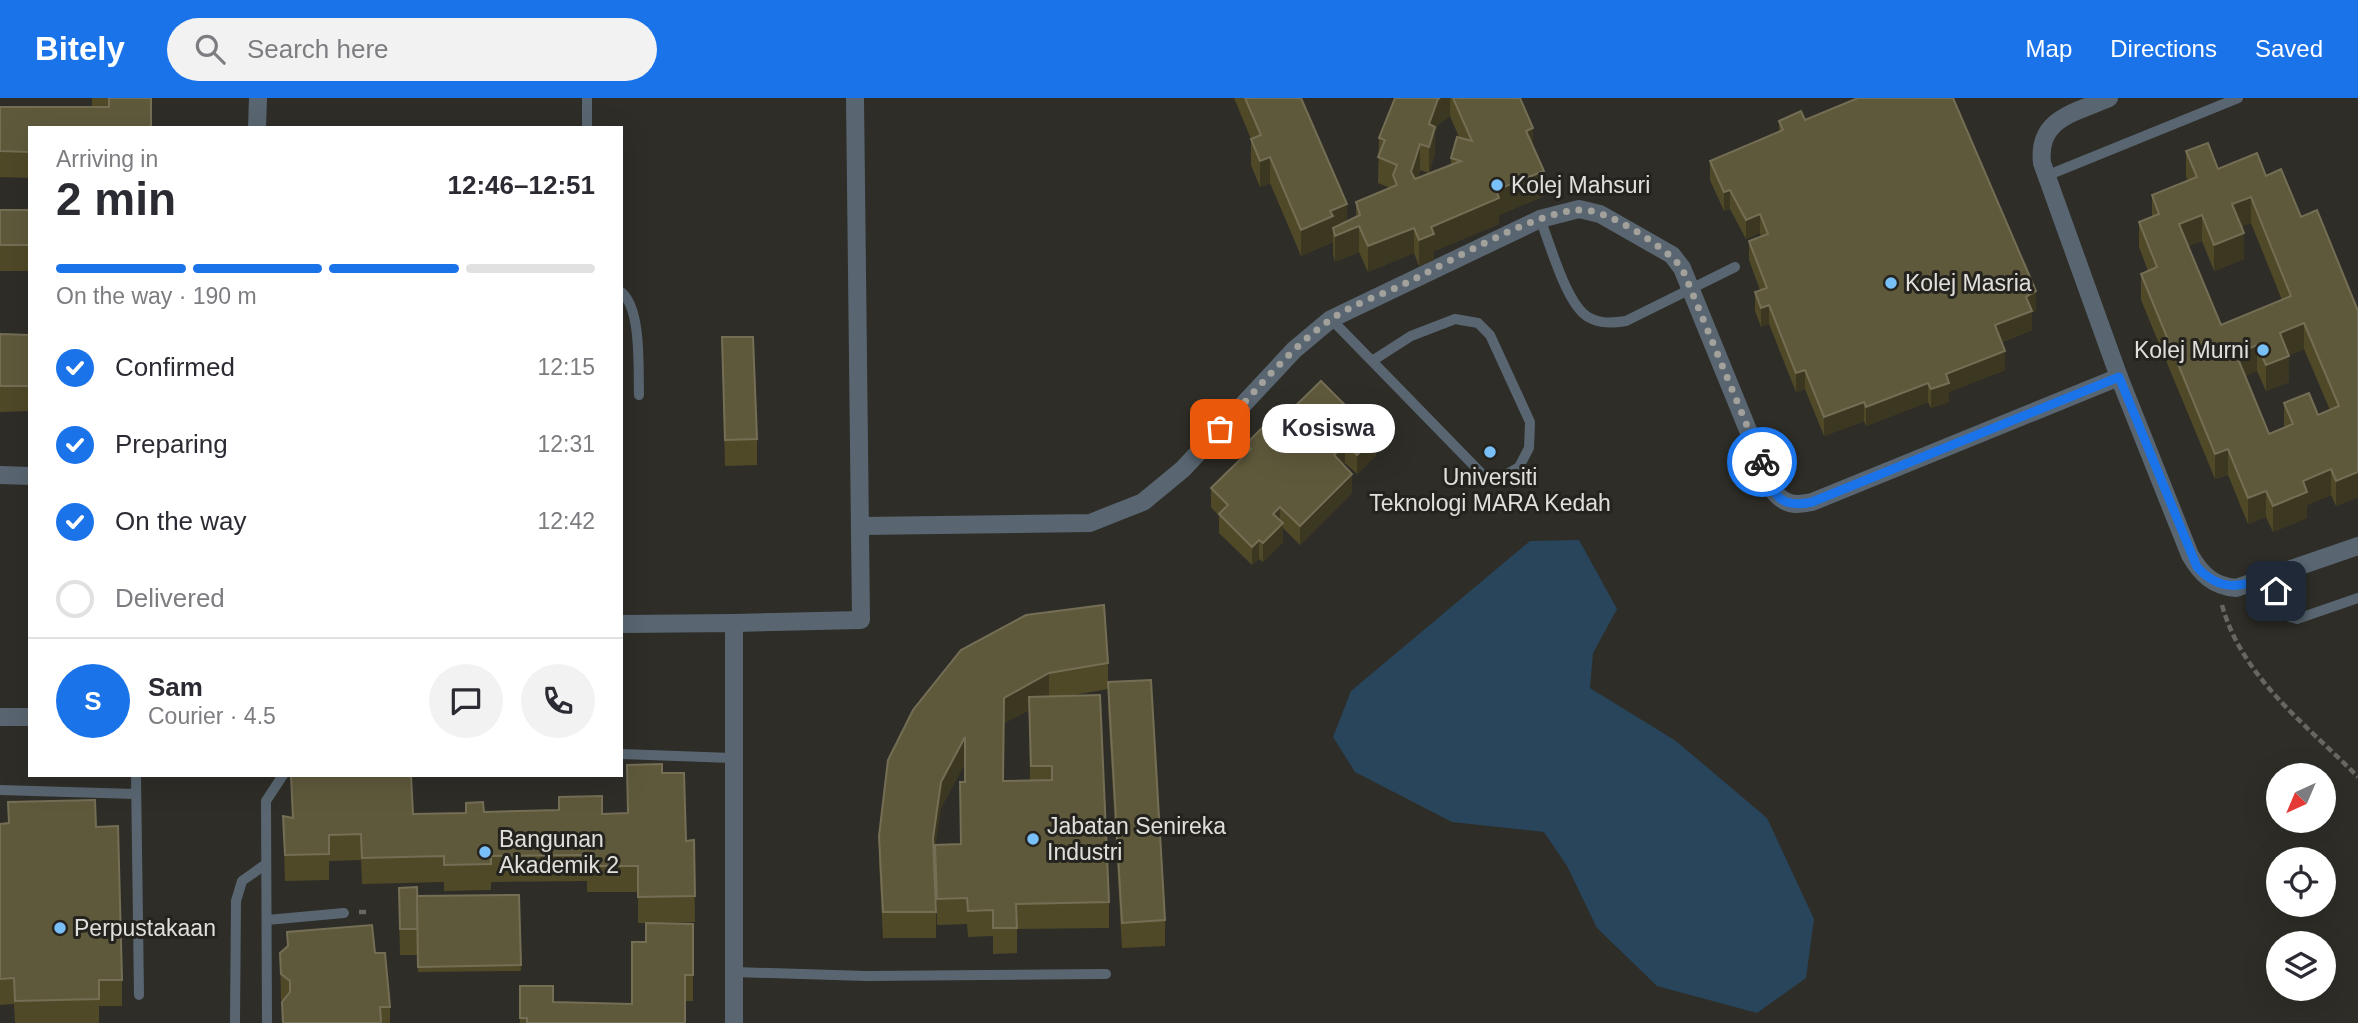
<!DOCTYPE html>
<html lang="en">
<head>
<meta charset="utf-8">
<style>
  body { margin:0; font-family:Helvetica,sans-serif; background:#f2f2f3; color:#2b2b33; height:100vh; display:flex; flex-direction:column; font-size:26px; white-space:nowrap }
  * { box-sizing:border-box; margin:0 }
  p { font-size:23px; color:#7c7c81 }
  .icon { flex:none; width:38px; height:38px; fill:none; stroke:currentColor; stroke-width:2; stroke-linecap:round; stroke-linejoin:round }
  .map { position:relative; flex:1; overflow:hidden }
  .details { position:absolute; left:28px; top:28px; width:595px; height:651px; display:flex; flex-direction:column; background:#fff; border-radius:0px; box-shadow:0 7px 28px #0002 }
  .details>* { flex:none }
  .needle { width:46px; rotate:224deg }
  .buttons { position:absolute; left:2266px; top:665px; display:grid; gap:14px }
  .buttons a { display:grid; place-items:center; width:70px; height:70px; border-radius:50%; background:#fff; box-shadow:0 7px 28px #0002; font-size:35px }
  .pin { position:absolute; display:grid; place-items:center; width:60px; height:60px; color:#fff; margin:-30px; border-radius:14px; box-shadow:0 4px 10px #0006 }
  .courier { position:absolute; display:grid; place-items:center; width:70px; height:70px; margin:-35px; border:5px solid #1a73e8; border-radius:50%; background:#fff; color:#222; box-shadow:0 2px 9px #0007 }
  .bubble { position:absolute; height:49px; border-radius:24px; background:#fff; box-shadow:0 7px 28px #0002; font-size:23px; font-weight:600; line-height:49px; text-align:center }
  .headline em { font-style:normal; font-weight:600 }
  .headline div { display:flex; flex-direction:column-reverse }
  .headline { display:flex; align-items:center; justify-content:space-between; height:119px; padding:0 28px }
  h1 { font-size:46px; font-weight:600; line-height:52px }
  .bar { display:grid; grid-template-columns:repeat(4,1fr); gap:10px 7px; align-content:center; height:84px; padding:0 28px }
  .bar i { height:9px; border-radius:5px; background:#e1e1e2 }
  .bar .on { background:#1a73e8 }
  .bar p { grid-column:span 4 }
  .line { display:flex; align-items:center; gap:18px; padding:0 28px; border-top:2px solid #e1e1e2 }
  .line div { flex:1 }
  .round { display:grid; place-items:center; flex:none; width:74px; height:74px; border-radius:37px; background:#f2f2f3 }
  ol { padding:0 28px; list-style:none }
  li { display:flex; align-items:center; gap:21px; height:77px }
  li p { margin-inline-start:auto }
  li .icon { padding:7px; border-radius:50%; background:#1a73e8; color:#fff; stroke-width:4 }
  li:last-child { color:#7c7c81 }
  li i { width:38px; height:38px; border:4px solid #e1e1e2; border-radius:50% }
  header { display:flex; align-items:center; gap:42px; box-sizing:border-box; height:98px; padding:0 35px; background:#1a73e8; color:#fff }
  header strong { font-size:33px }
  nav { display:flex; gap:38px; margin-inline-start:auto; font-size:24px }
  .search { width:490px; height:63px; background:#f2f2f3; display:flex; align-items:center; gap:18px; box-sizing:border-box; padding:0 24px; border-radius:38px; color:#7c7c81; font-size:26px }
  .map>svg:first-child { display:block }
</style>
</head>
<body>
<header>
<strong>Bitely</strong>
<div class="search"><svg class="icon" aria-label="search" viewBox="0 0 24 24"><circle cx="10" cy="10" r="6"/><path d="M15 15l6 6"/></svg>Search here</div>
<nav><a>Map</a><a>Directions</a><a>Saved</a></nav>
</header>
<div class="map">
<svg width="2358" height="925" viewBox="0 0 2358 925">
  <rect width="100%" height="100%" fill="#2e2d27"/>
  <!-- water -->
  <polygon fill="#28455c" points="1579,442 1617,511 1593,555 1590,590 1676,643 1767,720 1814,821 1806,880 1757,915 1657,888 1597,830 1567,768 1544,734 1452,724 1355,674 1333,639 1351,593 1530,443"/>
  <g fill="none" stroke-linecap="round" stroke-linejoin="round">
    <!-- path -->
    <g stroke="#676661" stroke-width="4.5" stroke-dasharray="7 3.5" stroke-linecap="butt">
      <path d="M2222 507C2242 580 2307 627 2358 679"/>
      <polyline points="359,814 369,814"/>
    </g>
    <!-- lane -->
    <g stroke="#596671" stroke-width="10">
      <polyline points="587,0 587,30"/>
      <polyline points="2046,78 2238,0"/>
      <path d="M1540 121C1550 145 1566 206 1588 219 1600 226 1612 225 1626 223L1735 169"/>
      <path d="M621 194C642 210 638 272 639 297"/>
      <polyline points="1331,221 1484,378 1502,379 1519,369 1529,350 1530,324 1490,237 1478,225 1455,221 1411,238 1372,263"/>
      <polyline points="2271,478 2287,518 2297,521 2358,500"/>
      <polyline points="621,656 732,660"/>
      <polyline points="136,677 139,897"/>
      <polyline points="0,692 136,696"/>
      <polyline points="267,822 344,815"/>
      <polyline points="734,874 866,878 1106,876"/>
      <polyline points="235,925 236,803 242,783 266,766"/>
      <polyline points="267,925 266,703 283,677"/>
    </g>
    <!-- street -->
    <g stroke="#596671" stroke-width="18">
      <path d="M2109 0C2075 15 2037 20 2042 65L2119 279 2190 457C2201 476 2213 488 2236 490L2358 448"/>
      <polyline points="257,30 258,0"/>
      <polyline points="0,377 30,378"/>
      <path d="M861 428 1090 425 1143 404 1183 371 1294 252 1331 221 1540 121 1579 111 1600 116 1672 157 1682 170 1772 391C1784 407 1794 408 1812 404L2119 279"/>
      <polyline points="734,525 861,522 855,0"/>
      <polyline points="621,526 734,525 734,925"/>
      <polyline points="0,619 30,619"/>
    </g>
  </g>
  <!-- wall -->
  <g fill="#504928" fill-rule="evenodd">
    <polygon points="92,0 151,0 30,30 30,80 0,79 0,9 92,9"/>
    <path d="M1234 0H1301L1347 123 1356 119V104L1390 90 1378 85 1379 40 1395 0H1520L1533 49 1544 98 1499 117V126L1434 153V162L1419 168 1414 155 1368 174 1359 154 1335 164 1333 156V144L1301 158 1270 85 1260 89 1251 67V41ZM1450 18 1459 39 1451 60V67L1418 80 1420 72 1429 75 1435 55V34L1438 27Z"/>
    <polygon points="1805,22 2036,212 2032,215 2032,232 2002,244 2005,272 1949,294 1949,304 1931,310 1928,304 1866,328 1864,323 1824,338 1805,291 1796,294 1769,226 1761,229 1755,213 1755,194 1760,192 1749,162 1749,143 1761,138 1760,135 1746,141 1730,111 1724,113 1710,82 1710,63 1779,34 1779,23"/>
    <path d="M2186 53 2218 71 2266 78 2301 119 2358 213V399L2336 408 2331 397 2307 407V420L2273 434 2266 419 2248 426 2228 377 2215 381 2141 202V176L2148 173 2139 149V124L2152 119V97L2188 82 2186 79ZM2251 125 2282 202 2221 227 2188 148 2202 143 2214 173 2244 161 2241 128ZM2304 251 2330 312 2318 317 2284 305V330L2269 336 2245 278 2257 273 2266 293 2289 284V257Z"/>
    <rect x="0" y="112" width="30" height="61"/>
    <polygon points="0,236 30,237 30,313 0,314"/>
    <polygon points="722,239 757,341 757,367 725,368"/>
    <polygon points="1280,323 1376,357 1357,376 1345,365 1343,367 1352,395 1300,447 1283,430 1283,444 1263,464 1259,461 1252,467 1219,435 1219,418 1211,409 1211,390 1246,355 1246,346"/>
    <path d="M961 552 1108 565V591L1068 598 1109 804V830L1017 831V855L993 856V838L968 839 967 826 937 827 935 747 934 760 936 814V840H883L879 764V738ZM1029 612 1030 682 1003 683 1004 625ZM965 665V684H960L961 746 935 747 941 710Z"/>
    <polygon points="1108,584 1165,822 1165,848 1122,850 1108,610"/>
    <polygon points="662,675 686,743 694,742 695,824 655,825 693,826 693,903 685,903 685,925 520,925 520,888 553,904 632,906 646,844 646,825 638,825 638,794 587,794 587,783 491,784 491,792 444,793 444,784 362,786 361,762 329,763 329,782 285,783 283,718 292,720 291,677 413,716 484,714 602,716 628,715"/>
    <polygon points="8,704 96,729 122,882 122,908 99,908 99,925 15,925 14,906 0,907 0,726 8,725"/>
    <polygon points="519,797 521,873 418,874 418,852 418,857 400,857 399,816"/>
    <polygon points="287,834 375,855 390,909 390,925 282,925 282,903 281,902 280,855 287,849"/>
  </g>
  <!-- shaded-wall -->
  <g fill="#3c3720">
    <polygon points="1440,0 1450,0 1450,18 1438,27 1435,34 1435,55 1429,75 1429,26 1438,1"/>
    <polygon points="1533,30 1533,56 1526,33"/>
    <polygon points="1420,46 1420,72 1411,100 1411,74"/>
    <polygon points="1270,59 1270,85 1260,89 1260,63"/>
    <polygon points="1544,73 1544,98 1499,117 1499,126 1434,153 1434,162 1419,168 1419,142 1431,129 1496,92"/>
    <polygon points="1730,92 1730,111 1724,113 1724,94"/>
    <polygon points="2251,99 2251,125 2232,132 2232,106"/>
    <polygon points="1347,106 1347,132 1333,130 1333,144 1301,158 1301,132 1330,113"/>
    <polygon points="1760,116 1760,135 1746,141 1746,122"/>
    <polygon points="2202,117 2202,143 2179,152 2179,126"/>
    <polygon points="1359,128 1359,154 1335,164 1335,138"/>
    <polygon points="1414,130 1414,155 1368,174 1368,148"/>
    <polygon points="2244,135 2244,161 2214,173 2214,147"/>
    <polygon points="2036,193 2036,212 2032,215 2032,232 1995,246 1995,227 2026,199"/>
    <polygon points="1769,207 1769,226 1761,229 1761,210"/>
    <polygon points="2304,225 2304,251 2280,261 2280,235"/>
    <polygon points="2257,247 2257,273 2236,282 2236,256"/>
    <polygon points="2005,253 2005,272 1949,294 1949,304 1931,310 1931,291 1946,276"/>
    <polygon points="2289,258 2289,284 2266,293 2266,267"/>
    <polygon points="1805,272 1805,291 1796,294 1796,275"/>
    <polygon points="1928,285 1928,304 1866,328 1866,309"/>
    <polygon points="1864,304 1864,323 1824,338 1824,319"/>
    <polygon points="1376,338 1376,357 1357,376 1357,357"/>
    <polygon points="1345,346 1345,365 1334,376 1334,357"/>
    <polygon points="2228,351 2228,377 2215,381 2215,356"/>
    <polygon points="2331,371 2331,397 2307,407 2307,420 2273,434 2273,408 2303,383"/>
    <polygon points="2358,374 2358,399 2336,408 2336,383"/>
    <polygon points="1352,376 1352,395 1300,447 1300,428"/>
    <polygon points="2266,393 2266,419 2248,426 2248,400"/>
    <polygon points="1280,409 1280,428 1283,425 1283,444 1263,464 1263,445 1273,416"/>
    <polygon points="1259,442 1259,461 1252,467 1252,449"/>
    <polygon points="1049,575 1049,601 1004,625 1004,600"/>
    <polygon points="965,639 965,665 941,710 933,766 933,740 941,684"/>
  </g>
  <!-- building -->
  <g fill="#5f593c" stroke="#746e55" stroke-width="2" fill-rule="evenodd">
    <polygon points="109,0 151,0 151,30 30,30 30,54 0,53 0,9 109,9"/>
    <polygon points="1245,0 1301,0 1347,106 1330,113 1333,118 1301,132 1270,59 1260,63 1251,41 1261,37"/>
    <polygon points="1395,0 1440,0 1438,1 1429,26 1435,29 1429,49 1420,46 1411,74 1415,81 1461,63 1451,60 1457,39 1472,43 1453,0 1520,0 1533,30 1526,33 1544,73 1496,92 1499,100 1431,129 1434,136 1419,142 1414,130 1368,148 1359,128 1335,138 1333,130 1360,117 1356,104 1397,87 1393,77 1397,67 1378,59 1385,42 1379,40"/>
    <polygon points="1858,0 1953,0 2036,193 2026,199 2032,213 1995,227 2005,253 1946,276 1949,285 1931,291 1928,285 1866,309 1864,304 1824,319 1805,272 1796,275 1769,207 1761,210 1755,194 1767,190 1749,143 1768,136 1760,116 1746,122 1730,92 1724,94 1710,63 1783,32 1779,23 1801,13 1805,22"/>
    <path d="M2208 45 2218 71 2257 55 2266 78 2281 71 2301 119 2317 112 2358 213V374L2336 383 2331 371 2303 383 2307 394 2273 408 2266 393 2248 400 2228 351 2215 356 2141 176 2157 169 2139 124 2159 116 2152 97 2197 79 2186 53ZM2251 99 2291 198 2221 227 2179 126 2202 117 2214 147 2244 135 2232 106ZM2304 225 2339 308 2318 317 2309 295 2284 305 2293 326 2269 336 2236 256 2257 247 2266 267 2289 258 2280 235Z"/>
    <rect x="0" y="112" width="30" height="35"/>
    <polygon points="0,236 30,237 30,288 0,288"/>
    <polygon points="722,239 753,239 757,341 725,342"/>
    <polygon points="1321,283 1376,338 1357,357 1345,346 1334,357 1352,376 1300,428 1280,409 1273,416 1283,425 1263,445 1259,442 1252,449 1219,416 1228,407 1211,390 1251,351 1246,346 1275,317 1280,323"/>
    <polygon points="1104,507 1108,565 1049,575 1004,600 1003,683 1052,682 1052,668 1031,668 1029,599 1100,597 1109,804 1016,806 1017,830 993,830 993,812 968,813 967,800 937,801 935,747 961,746 960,684 965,684 965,639 941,684 933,740 936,814 883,814 879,738 888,662 913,612 961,552 1026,517"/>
    <polygon points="1151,582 1165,822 1122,825 1108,584"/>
    <polygon points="662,666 662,675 684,675 686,743 694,742 695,798 638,799 638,768 587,768 587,757 491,758 491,766 444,767 444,758 362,760 361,736 329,737 329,756 285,757 283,718 293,720 291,677 411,677 413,716 466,715 466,705 483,704 484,714 559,712 559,699 602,698 602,716 628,715 627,667"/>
    <polygon points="95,702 96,729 118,728 122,882 99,882 99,901 15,903 14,880 0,881 0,726 9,725 8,704"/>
    <polygon points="417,789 418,831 400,831 399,790"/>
    <polygon points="519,797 521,867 418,869 417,798"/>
    <polygon points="646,825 693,826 693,877 685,877 685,925 527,925 527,920 520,920 520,888 553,888 553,904 632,906 632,844 646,844"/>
    <polygon points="372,827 375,855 385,855 390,909 380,909 381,925 283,925 282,904 290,894 290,883 281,876 280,855 288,848 287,834"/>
  </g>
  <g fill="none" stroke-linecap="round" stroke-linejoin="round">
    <!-- done -->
    <path stroke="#a2a19c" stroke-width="7" stroke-dasharray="0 12.6" d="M1220 331C1255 294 1288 252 1330 222 1352 206 1382 197 1406 185 1450 164 1532 115 1578 112 1606 109 1665 149 1682 170L1762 364"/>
    <!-- route -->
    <path stroke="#1a73e8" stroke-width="9" d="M1762 364C1773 393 1776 412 1812 404L2119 279 2197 469C2221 495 2240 489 2271 478L2276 493"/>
  </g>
  <!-- markers -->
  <g fill="#79bff8" stroke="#24231e" stroke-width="2.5">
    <circle cx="1497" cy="87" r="7"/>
    <circle cx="1891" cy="185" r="7"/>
    <circle cx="2263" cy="252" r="7"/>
    <circle cx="1490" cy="354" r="7"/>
    <circle cx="1033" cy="741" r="7"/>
    <circle cx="485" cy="754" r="7"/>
    <circle cx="60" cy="830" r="7"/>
  </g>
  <g text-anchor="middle" stroke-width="6" stroke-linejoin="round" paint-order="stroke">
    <!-- poi labels -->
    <g font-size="23" fill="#e0dfdb" stroke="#24231e" text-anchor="start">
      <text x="1511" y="95">Kolej Mahsuri</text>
      <text x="1905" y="193">Kolej Masria</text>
      <text x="2249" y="260" text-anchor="end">Kolej Murni</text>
      <text x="1490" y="387" text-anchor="middle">Universiti<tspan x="1490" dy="26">Teknologi MARA Kedah</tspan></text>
      <text x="1047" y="736">Jabatan Senireka<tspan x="1047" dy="26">Industri</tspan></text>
      <text x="499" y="749">Bangunan<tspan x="499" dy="26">Akademik 2</tspan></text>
      <text x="74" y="838">Perpustakaan</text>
    </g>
  </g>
</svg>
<div class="buttons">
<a><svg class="needle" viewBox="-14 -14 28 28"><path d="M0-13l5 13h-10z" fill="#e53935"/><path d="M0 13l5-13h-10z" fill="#7c7c81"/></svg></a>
<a><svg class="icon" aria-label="locate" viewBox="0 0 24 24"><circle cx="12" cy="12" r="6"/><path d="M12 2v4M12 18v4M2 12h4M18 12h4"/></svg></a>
<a><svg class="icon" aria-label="layers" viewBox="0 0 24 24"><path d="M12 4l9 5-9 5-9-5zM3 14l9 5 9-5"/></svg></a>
</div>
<div class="pin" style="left:1220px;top:331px;background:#ea580c"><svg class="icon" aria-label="bag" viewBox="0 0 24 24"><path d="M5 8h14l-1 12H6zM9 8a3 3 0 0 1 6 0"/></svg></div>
<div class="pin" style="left:2276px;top:493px;background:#1f2937"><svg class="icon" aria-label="home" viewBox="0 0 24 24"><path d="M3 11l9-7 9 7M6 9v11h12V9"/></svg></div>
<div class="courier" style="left:1762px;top:364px"><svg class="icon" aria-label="bike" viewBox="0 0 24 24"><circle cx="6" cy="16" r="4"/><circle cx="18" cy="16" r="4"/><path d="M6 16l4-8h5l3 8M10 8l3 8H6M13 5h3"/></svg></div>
<div class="bubble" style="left:1262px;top:306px;width:133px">Kosiswa</div>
<section class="details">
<div class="headline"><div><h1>2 min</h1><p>Arriving in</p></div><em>12:46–12:51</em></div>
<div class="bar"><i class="on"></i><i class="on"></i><i class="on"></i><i></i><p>On the way · 190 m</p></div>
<ol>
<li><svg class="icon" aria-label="check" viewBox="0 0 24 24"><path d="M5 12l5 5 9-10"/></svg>Confirmed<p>12:15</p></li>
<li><svg class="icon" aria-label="check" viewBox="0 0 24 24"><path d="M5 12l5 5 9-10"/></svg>Preparing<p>12:31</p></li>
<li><svg class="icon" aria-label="check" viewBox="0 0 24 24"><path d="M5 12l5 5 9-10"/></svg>On the way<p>12:42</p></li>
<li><i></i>Delivered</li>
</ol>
<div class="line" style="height:126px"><b class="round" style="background:#1a73e8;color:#fff">S</b><div><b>Sam</b><p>Courier · 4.5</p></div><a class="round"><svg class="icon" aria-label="chat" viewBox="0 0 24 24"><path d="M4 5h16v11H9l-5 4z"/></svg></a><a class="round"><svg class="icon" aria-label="phone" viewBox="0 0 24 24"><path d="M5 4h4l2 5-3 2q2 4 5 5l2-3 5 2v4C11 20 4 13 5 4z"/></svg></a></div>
</section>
</div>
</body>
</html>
